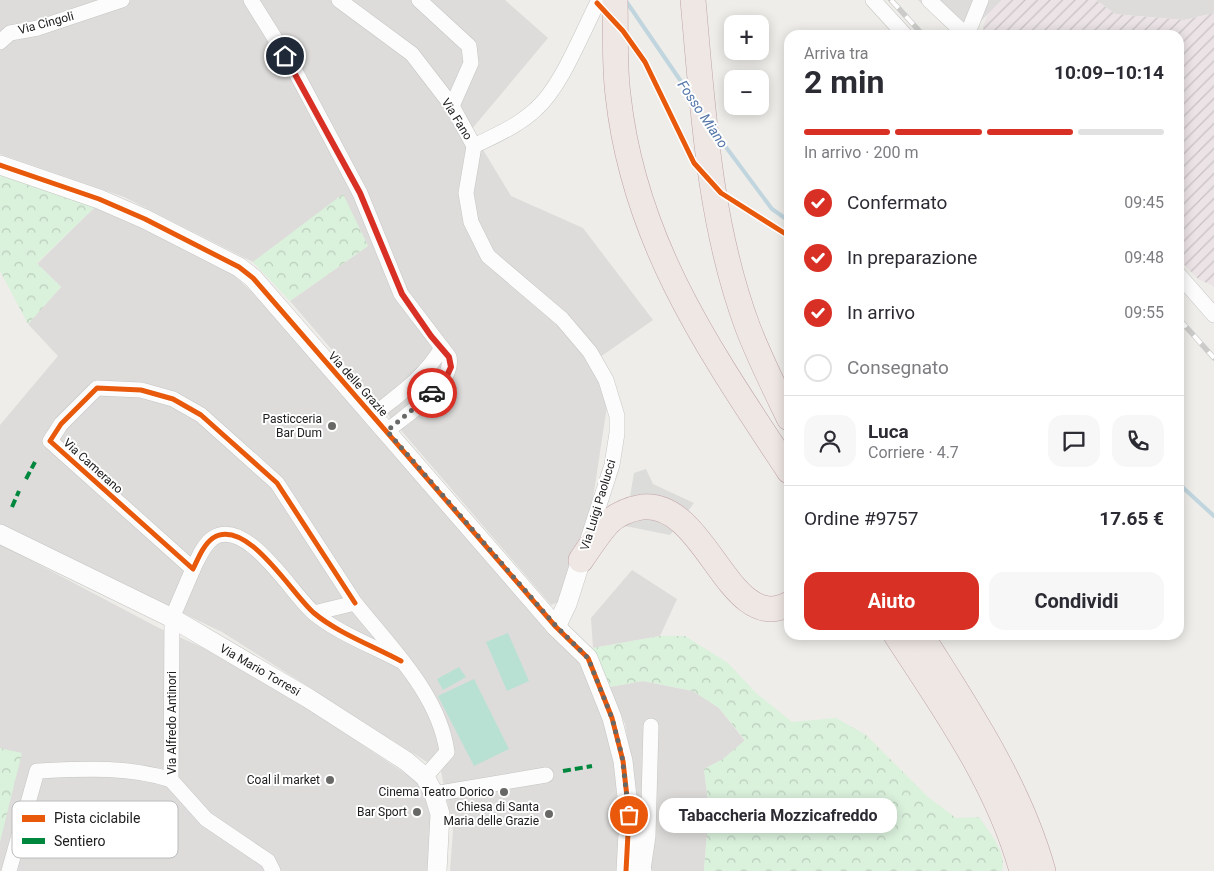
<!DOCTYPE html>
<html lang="it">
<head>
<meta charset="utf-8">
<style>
  body { margin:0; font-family:Roboto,sans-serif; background:#f7f7f7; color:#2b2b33; height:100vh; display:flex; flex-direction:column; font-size:19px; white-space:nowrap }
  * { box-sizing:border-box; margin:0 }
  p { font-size:16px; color:#7c7c81 }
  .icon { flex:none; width:28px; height:28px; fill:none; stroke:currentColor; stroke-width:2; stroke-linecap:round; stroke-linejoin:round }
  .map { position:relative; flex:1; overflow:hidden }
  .panel { position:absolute; left:784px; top:30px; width:400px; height:610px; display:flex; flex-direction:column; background:#fff; border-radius:15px; box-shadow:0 2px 12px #0003 }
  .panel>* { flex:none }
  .tools { position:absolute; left:724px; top:15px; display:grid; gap:10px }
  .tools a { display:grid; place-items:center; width:45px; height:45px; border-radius:10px; background:#fff; box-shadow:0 2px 12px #0003; font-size:25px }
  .pin { position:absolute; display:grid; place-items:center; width:42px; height:42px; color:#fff; margin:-21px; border:2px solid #fff; border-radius:50%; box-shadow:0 1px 5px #0007 }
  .courier { position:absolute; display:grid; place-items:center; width:50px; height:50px; margin:-25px; border:4px solid #d93025; border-radius:50%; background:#fff; color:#222; box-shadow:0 1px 6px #0007 }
  .bubble { position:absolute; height:35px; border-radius:15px; background:#fff; box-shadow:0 2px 12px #0003; font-size:16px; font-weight:700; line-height:35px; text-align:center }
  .overview em { font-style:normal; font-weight:700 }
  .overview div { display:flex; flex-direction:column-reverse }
  .overview { display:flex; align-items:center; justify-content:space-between; height:85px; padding:0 20px }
  h1 { font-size:32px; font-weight:700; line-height:38px }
  .bar { display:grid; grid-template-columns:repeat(4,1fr); gap:8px 5px; align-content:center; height:60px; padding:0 20px }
  .bar i { height:6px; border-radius:4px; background:#e1e1e2 }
  .bar .current { background:#d93025 }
  .bar p { grid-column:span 4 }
  .line { display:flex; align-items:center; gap:12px; padding:0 20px; border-top:1px solid #e1e1e2 }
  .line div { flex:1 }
  .round { display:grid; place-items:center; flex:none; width:52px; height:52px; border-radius:15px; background:#f7f7f7 }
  ol { padding:0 20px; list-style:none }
  li { display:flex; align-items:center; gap:15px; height:55px }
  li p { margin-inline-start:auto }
  li .icon { padding:5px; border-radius:50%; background:#d93025; color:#fff; stroke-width:4 }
  li:last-child { color:#7c7c81 }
  li i { width:28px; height:28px; border:2px solid #e1e1e2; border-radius:50% }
  .action { display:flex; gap:10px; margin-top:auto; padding:10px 20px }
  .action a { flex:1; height:58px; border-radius:15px; background:#d93025; color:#fff; font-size:20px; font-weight:700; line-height:58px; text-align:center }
  .action a+a { background:#f7f7f7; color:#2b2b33 }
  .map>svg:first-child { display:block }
</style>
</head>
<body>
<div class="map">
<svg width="1214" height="871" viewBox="0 0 1214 871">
  <defs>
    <pattern id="industrial-furrows" width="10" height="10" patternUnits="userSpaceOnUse" patternTransform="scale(1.25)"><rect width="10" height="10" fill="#ebe3e6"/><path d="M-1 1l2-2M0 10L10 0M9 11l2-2" fill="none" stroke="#c9c2c5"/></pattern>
    <pattern id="park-crowns" width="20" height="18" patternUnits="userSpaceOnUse" patternTransform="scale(1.25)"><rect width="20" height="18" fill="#daf1dc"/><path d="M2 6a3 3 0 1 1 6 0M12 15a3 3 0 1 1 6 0" fill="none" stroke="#bbcebc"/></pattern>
  </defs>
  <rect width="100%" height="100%" fill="#eeede9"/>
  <!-- residential -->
  <g fill="#dddcda">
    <polygon points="0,0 505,0 548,38 471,130 511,196 583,228 653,320 593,362 607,406 592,505 566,599 551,605 290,301 368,246 343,195 253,262 124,197 0,154"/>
    <polygon points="918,0 1002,0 967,35 955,35"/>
    <polygon points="1096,0 1214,0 1214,13 1184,20 1115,14"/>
    <polygon points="96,206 157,233 234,275 273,312 571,651 584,671 615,751 619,871 450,871 453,831 441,771 222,632 0,526 0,425 58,356 28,324 61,287 37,264"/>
    <polygon points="0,544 159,628 242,665 424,786 432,819 430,871 0,871"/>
    <polygon points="632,570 677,599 660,636 593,648 591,618"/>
    <polygon points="643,681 693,691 719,708 745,741 723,759 704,769 709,809 704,871 649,871 625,724 609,687"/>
  </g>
  <!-- industrial -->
  <polygon fill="url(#industrial-furrows)" points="1002,0 1096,0 1115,14 1184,20 1214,13 1214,286 1198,279 1179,259 1179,35 984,35 983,26 989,12"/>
  <!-- religious -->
  <polygon fill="#dcdcda" points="646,469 653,484 694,503 670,535 625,526 634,473"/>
  <!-- park -->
  <g fill="url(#park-crowns)">
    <polygon points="0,173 96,206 37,263 61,287 28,324 0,271"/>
    <polygon points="343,194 368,246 290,301 253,262"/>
    <path d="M660 636H685L728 663 756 693 792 722 836 718 866 735 928 797 956 818 979 817C989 832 1007 852 1002 871H704L709 809 704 769 723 759 745 740 719 708 693 691 643 681 609 687 593 648Z"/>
    <polygon points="0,748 22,753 0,842"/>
  </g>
  <!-- pitch -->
  <g fill="#b8e1d4">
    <polygon points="508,633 529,681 507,691 486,642"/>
    <polygon points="459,667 466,677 443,690 437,679"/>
    <polygon points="474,679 509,749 474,766 438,696"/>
  </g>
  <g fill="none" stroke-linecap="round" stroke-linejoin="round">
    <!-- stream -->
    <g stroke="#c0d5de" stroke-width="4">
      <polyline points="626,1 691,96"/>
      <polyline points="717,135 772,209 789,221"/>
      <polyline points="1179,484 1214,516"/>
    </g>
    <defs>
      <g id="minor">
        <path d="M251 0 294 69 360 193 401 294 449 357C455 384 406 415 387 431"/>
        <polyline points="339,0 412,54 452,106 474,146 466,193 471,222 488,256 562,319 590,352 606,380 617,416 617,433 612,465 588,539"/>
        <polyline points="419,0 469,46 471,63 452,106"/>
        <polyline points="873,0 905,35"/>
        <polyline points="929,0 966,35"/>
        <polyline points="967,35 981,0"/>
        <polyline points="0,42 10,33 38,28 122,0"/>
        <path d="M474 146C496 135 518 126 536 109 562 86 582 32 599 0"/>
        <polyline points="1179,275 1214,315"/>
        <path d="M373 415C401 393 423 379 442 348"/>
        <polyline points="193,569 172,618 171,780 206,819 268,861 273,871"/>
        <path d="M355 603 277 483 201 415 173 399 141 390 97 388 61 424 50 441 193 569C198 559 203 545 213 538 247 516 293 596 314 613 336 632 375 647 401 661"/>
        <path d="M314 613 355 603C390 647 439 694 447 752L425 777"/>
        <polyline points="434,794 546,775"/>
        <polyline points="643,870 648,836 651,726"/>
        <path d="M9 871 37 771C81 769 129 766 171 780"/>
      </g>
      <g id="tertiary">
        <polyline points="0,165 99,199 145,219 239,267 253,278 556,627 588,658 612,718 623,761 629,815 626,871"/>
        <polyline points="0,534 172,618 308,698 406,761 425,777 434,794 440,814 437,871"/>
        <polyline points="556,627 567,604 581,560"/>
        <polyline points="633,836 642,871"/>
      </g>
      <g id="trunk">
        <path d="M615 0C616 31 614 64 618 95 634 243 710 351 789 471"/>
        <path d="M693 0C703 110 709 224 748 328 760 359 775 389 789 418"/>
        <path d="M581 560C590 547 598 534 608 523 617 514 630 509 642 507 707 500 728 636 789 604"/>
        <path d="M896 635C945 710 998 784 1022 871"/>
        <path d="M921 635C968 709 1019 785 1043 871"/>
      </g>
    </defs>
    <!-- minor casing -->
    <use href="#minor" stroke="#c5c5c3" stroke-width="16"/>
    <!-- tertiary casing -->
    <use href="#tertiary" stroke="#c5c5c3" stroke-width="20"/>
    <!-- trunk casing -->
    <use href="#trunk" stroke="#c1a3a8" stroke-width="26"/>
    <!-- minor -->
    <use href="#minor" stroke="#fcfcfc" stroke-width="15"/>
    <!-- tertiary -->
    <use href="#tertiary" stroke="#fcfcfc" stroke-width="19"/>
    <!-- trunk -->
    <use href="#trunk" stroke="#eee7e3" stroke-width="25"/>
    <defs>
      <g id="rail">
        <polyline points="891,0 923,35"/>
        <polyline points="1179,319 1214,358"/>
      </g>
    </defs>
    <!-- rail casing -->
    <use href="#rail" stroke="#cbcbca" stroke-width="5.5"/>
    <!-- rail -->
    <use href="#rail" stroke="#fff" stroke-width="4" stroke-dasharray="11" stroke-linecap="butt"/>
    <!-- quiet -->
    <g stroke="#00873e" stroke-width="4" stroke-dasharray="8 4" stroke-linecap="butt">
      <polyline points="26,479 35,462"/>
      <polyline points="12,507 19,491"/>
      <polyline points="563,771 592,766"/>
    </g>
    <defs>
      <g id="cycleway">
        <polyline points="597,3 623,31 645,62 694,163 721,193 789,236"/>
        <polyline points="0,165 99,199 145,219 239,267 253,278 556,627 588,658 612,718 623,761 629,815 626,871"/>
        <path d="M355 603 277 483 201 415 173 399 141 390 97 388 61 424 50 441 193 569C198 559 203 545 213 538 247 516 293 596 314 613 336 632 375 647 401 661"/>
      </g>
    </defs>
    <!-- cycleway casing -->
    <use href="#cycleway" stroke="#fff" stroke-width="8"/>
    <!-- cycleway -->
    <use href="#cycleway" stroke="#e8590c" stroke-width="5"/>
  </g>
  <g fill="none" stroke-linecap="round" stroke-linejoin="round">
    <!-- done -->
    <polyline stroke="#686866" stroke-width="5" stroke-dasharray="0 9" points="432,393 387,431 556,626 588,658 612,718 622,756 629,815"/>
    <!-- route -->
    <polyline stroke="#d93025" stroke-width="6" points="285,56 360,193 402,294 431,336 449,357 451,367 444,382 432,393"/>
  </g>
  <!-- markers -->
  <g fill="#686866" stroke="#fff" stroke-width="2">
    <circle cx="332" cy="426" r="5"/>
    <circle cx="330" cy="780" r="5"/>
    <circle cx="504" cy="792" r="5"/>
    <circle cx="417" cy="812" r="5"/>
    <circle cx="549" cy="814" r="5"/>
  </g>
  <g text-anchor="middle" stroke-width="4" stroke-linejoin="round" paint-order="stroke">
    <!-- street labels -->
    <g font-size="12" fill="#202020" stroke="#fff">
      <text transform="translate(46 23) rotate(-15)" y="4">Via Cingoli</text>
      <text transform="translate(457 119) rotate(58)" y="4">Via Fano</text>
      <text transform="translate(358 384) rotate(48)" y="4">Via delle Grazie</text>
      <text transform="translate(93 466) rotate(42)" y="4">Via Camerano</text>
      <text transform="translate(598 505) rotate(-73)" y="4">Via Luigi Paolucci</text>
      <text transform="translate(260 670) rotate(30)" y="4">Via Mario Torresi</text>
      <text transform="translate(172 723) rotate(-90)" y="4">Via Alfredo Antinori</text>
    </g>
    <!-- poi labels -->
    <g font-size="12" fill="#202020" stroke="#fff" text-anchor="end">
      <text x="322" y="423">Pasticceria<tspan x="322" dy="14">Bar Dum</tspan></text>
      <text x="320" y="784">Coal il market</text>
      <text x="494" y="796">Cinema Teatro Dorico</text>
      <text x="539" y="811">Chiesa di Santa<tspan x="539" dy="14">Maria delle Grazie</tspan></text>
      <text x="407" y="816">Bar Sport</text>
    </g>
    <!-- water labels -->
    <g font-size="14" font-style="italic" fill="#5476a9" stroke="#fff">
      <text transform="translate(703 114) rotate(56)" y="5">Fosso Miano</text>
    </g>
  </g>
  <!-- legend -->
  <rect x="12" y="801" width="166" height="57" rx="8" fill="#fff" stroke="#bcbcbc" stroke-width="1"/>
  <rect x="22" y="815" width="23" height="7" fill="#e8590c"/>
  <rect x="22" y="838" width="23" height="6" fill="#00873e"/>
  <g font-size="14" fill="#202020">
    <text x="54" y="823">Pista ciclabile</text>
    <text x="54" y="846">Sentiero</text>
  </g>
</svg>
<div class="tools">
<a>+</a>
<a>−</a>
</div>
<div class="pin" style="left:629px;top:815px;background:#ea580c"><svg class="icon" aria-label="bag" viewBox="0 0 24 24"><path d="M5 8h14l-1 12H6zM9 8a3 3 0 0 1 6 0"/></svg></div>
<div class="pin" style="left:285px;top:56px;background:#1f2937"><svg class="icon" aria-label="home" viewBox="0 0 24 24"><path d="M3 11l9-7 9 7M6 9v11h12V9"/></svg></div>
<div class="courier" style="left:432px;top:393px"><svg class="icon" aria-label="car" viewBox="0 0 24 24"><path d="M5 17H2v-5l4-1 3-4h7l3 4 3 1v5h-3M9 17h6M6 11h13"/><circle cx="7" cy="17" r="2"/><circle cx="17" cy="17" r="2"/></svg></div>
<div class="bubble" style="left:659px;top:798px;width:238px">Tabaccheria Mozzicafreddo</div>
<section class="panel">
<div class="overview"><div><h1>2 min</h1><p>Arriva tra</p></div><em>10:09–10:14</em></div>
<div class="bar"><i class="current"></i><i class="current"></i><i class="current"></i><i></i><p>In arrivo · 200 m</p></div>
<ol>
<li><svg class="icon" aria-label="check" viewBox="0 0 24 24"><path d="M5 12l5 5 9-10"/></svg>Confermato<p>09:45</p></li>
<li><svg class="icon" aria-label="check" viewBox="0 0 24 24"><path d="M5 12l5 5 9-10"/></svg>In preparazione<p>09:48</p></li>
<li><svg class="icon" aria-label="check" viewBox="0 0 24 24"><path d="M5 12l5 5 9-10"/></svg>In arrivo<p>09:55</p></li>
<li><i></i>Consegnato</li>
</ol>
<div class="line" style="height:90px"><a class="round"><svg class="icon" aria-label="person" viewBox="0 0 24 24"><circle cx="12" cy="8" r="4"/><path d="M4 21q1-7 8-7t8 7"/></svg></a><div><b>Luca</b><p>Corriere · 4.7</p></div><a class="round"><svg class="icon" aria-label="chat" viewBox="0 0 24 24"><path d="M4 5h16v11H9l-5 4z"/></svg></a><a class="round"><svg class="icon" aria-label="phone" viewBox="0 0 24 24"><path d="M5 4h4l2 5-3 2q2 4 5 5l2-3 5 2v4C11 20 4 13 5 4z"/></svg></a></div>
<div class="line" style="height:65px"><div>Ordine #9757</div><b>17.65 €</b></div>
<div class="action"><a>Aiuto</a><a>Condividi</a></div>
</section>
</div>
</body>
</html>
